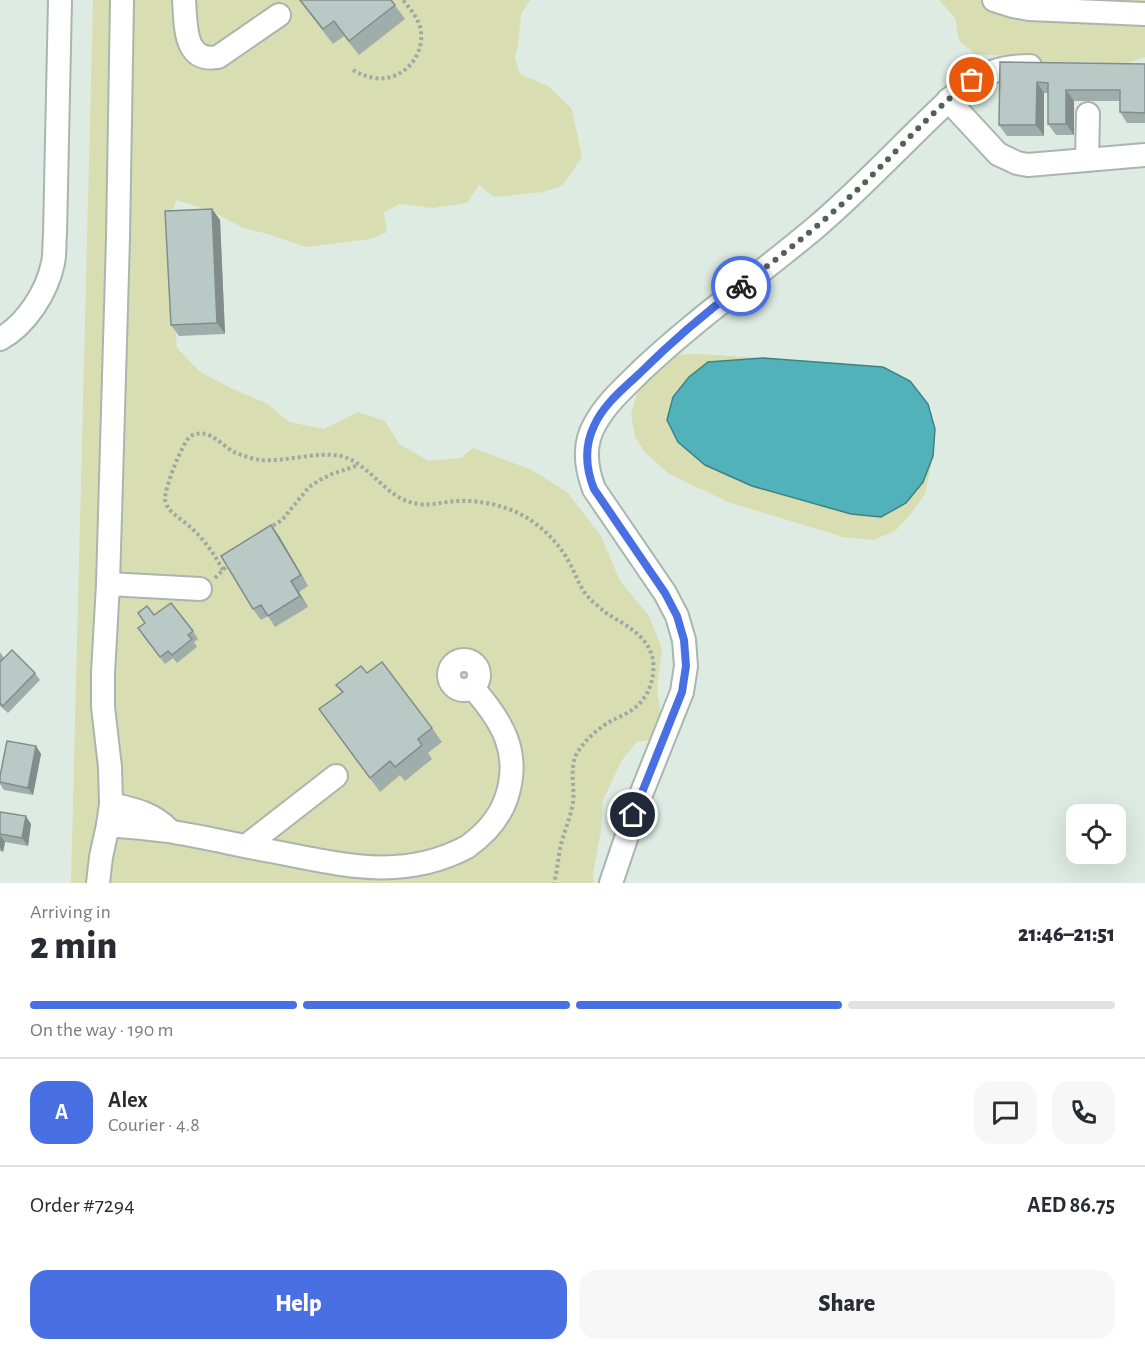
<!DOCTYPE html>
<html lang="en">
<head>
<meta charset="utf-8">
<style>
  body { margin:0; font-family:"Alegreya Sans",sans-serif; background:#f7f7f7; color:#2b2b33; height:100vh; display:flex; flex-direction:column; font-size:22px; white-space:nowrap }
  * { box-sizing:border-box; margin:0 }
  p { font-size:20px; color:#7c7c81 }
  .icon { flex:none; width:33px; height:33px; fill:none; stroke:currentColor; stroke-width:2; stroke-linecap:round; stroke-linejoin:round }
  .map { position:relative; height:883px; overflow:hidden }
  .details { display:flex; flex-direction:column; background:#fff; flex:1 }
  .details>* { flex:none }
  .controls { position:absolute; left:1066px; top:804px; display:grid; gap:12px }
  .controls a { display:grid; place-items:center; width:60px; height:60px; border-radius:12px; background:#fff; box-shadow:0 6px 24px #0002; font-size:30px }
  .pin { position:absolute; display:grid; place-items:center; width:51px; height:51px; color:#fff; margin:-26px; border:3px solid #fff; border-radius:50%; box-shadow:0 2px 6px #0007 }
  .courier { position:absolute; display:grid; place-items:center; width:60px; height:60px; margin:-30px; border:4px solid #4970e3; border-radius:50%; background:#fff; color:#222; box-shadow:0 2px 8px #0007 }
  .headline em { font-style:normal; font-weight:800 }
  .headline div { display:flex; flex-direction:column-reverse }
  .headline { display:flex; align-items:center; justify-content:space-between; height:102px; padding:0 30px }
  h1 { font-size:39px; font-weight:800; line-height:45px }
  .bar { display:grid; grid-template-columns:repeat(4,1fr); gap:9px 6px; align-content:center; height:72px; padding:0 30px }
  .bar i { height:8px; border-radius:4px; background:#e1e1e2 }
  .bar .selected { background:#4970e3 }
  .bar p { grid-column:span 4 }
  .line { display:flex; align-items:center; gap:15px; padding:0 30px; border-top:2px solid #e1e1e2 }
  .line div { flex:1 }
  .round { display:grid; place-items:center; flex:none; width:63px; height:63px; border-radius:18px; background:#f7f7f7 }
  .cta { display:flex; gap:12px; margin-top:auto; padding:12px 30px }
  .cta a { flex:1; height:69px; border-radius:18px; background:#4970e3; color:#fff; font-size:24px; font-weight:800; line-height:69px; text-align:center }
  .cta a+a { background:#f7f7f7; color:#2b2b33 }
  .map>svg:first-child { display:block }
</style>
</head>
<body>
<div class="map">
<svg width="1145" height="883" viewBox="0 0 1145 883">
  <rect width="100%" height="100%" fill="#ddebe2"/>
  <!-- green -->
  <g fill="#d8deb2">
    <polygon points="93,0 530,0 521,14 518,45 515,58 520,74 548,86 572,109 582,157 563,185 544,192 494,197 479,185 467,203 432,208 400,204 384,212 387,232 371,239 306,247 268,234 244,228 209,210 177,200 166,225 177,348 200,372 233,389 268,404 289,422 324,429 358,412 385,421 399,444 429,461 461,458 473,448 532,470 568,493 601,536 620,581 649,616 662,649 657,689 662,724 652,740 637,742 622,760 603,800 601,830 593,873 593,883 71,883"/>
    <polygon points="939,0 1145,0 1145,57 1123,65 1089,62 1040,62 1010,56 976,54 959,41 955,18"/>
    <polygon points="699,354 763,358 708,362 705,465 752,486 851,514 881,517 906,503 923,482 933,456 925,494 910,515 896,530 874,540 843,537 728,502 669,474 645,452 635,437 631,414 639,387 667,355"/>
  </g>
  <!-- water -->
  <polygon fill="#52b2b9" stroke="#3e8286" stroke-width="1.5" points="763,358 883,367 910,381 928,404 935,429 933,456 923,482 906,503 881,517 851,514 752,486 705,465 678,442 667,420 673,397 689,377 708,362"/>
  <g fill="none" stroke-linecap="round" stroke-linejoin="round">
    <defs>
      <g id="minor">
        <path d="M184 0C186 24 183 63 218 57L279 15"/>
        <polyline points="994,0 1013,6 1029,9 1145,14"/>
        <polyline points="948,100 998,154 1017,163 1028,165 1145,155"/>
        <polyline points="1087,160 1088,114"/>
        <path d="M0 339C26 325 47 292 53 263 55 254 54 244 55 234L60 0"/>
        <polyline points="108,584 200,589"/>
        <circle cx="464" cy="675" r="15"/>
        <path d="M111 804C133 809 153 813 169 830"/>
        <path d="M108 825C128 827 148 828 167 831 200 836 233 844 265 850 337 863 399 883 467 847 484 835 499 819 506 799 522 753 502 721 473 688"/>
        <polyline points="246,846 336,776"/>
        <polyline points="98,883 101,857 108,825 111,804 110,767 103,707 103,673 108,584 118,238 122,0"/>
        <path d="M611 883 640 797 682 692 686 666 684 640 677 616 665 593 594 489C586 468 583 444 595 424 607 402 626 386 643 369 697 318 758 276 815 228 866 185 910 135 960 90 981 73 1002 66 1030 66"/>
      </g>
    </defs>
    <!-- minor casing -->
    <use href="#minor" stroke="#a8b6ad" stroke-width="26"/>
    <!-- path -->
    <g stroke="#9ea9a2" stroke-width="4" stroke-dasharray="3 3" stroke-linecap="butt">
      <path d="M353 70C360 74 367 77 375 78 401 82 424 58 421 32 420 20 411 10 403 0"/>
      <polyline points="268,529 282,520 309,487 320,480 332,474 359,465"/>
      <path d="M223 570C218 561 213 553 207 545 200 536 192 528 183 521 178 517 172 513 168 508 167 506 165 501 165 499 164 490 183 440 191 436 208 427 220 444 234 452 243 456 253 459 262 460 285 462 319 451 341 456 372 464 385 500 419 504 433 506 445 501 459 501 479 500 502 505 520 514 540 524 559 543 569 562 577 576 579 588 591 600 596 604 601 609 606 613 625 625 648 635 653 660 655 676 650 694 638 705 631 712 621 716 613 720 599 727 585 740 577 753 569 768 575 786 573 802 571 818 563 833 560 849 558 860 557 872 554 883"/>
      <polyline points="215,578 229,564"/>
    </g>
    <!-- minor -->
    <use href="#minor" stroke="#fff" stroke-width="22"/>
  </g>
  <!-- wall -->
  <g fill="#9faeaa">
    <polygon points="299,0 391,0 405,19 359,55 344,36 333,44"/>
    <polygon points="1000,62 1145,64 1145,123 1127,123 1120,112 1120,101 1074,101 1074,135 1056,135 1048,124 1048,93 1044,93 1044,136 1007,136 999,125"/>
    <polygon points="212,209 220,220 225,334 179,336 171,325"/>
    <polygon points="279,536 308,586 299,592 308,607 275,627 268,616 261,620 253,609"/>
    <polygon points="138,613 154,615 193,631 198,639 194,642 197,647 177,663 173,658 165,664 143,636 145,623"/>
    <polygon points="0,652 4,658 0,662"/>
    <polygon points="0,662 35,673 40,680 8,713 0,706"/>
    <polygon points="367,673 432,728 442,742 428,753 432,759 405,781 400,775 380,792 319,709 342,693 336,685"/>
    <polygon points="36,746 41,754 33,795 4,790 0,784 0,776"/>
    <polygon points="0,812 31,824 28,846 5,842 3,852 0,851"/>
  </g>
  <!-- shaded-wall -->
  <g fill="#828d8b">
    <polygon points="1037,82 1044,93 1044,136 1036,125"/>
    <polygon points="1066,90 1074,101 1074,135 1066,124"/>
    <polygon points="212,209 220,220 225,334 217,323"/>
    <polygon points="271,525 279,536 308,586 301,575"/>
    <polygon points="291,581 299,592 308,607 300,596"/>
    <polygon points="36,746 41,754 33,795 28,788"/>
    <polygon points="26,816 31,824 28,846 22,838"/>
    <polygon points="0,835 5,842 3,852 0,847"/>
  </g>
  <!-- building -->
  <g fill="#b9cac6" stroke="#828d8b" stroke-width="1.5">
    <polygon points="300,0 391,0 395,5 349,41 334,21 323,29"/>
    <polygon points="1000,62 1145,64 1145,113 1120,112 1120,90 1066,90 1066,124 1048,124 1048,83 1037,82 1036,125 999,125"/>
    <polygon points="212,209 217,323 171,325 165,211"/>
    <polygon points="271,525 301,575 291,581 300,596 268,616 261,605 253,609 221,556"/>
    <polygon points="171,603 193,631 188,635 192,639 172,655 168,651 160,657 138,628 145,623 138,613 147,606 154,615"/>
    <polygon points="12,650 35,673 3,706 0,703 0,662"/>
    <polygon points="382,662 432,728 418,739 422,745 395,767 390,761 370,778 319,709 343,692 336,685 361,666 367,673"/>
    <polygon points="7,741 36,746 28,788 0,782 0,776"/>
    <polygon points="0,812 26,816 22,838 0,834"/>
  </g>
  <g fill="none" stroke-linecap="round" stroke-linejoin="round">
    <!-- done -->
    <path stroke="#565f5a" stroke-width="6" stroke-dasharray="0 10.8" d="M741 286C781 256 819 226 855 192 894 155 929 113 972 80"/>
    <!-- route -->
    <path stroke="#4970e3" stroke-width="8" d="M633 815 682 692 686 666 684 640 677 616 665 593 594 489C586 469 584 447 594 426 603 405 623 389 639 374 671 342 705 313 741 286"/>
  </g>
</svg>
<div class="controls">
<a><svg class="icon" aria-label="locate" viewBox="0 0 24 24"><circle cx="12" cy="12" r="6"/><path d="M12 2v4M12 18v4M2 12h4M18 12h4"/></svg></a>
</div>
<div class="pin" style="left:972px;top:80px;background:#ea580c"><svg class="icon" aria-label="bag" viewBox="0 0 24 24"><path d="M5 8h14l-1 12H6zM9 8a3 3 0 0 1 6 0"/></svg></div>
<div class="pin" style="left:633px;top:815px;background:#1f2937"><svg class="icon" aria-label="home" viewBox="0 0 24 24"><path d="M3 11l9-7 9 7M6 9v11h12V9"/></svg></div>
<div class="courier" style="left:741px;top:286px"><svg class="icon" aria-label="bike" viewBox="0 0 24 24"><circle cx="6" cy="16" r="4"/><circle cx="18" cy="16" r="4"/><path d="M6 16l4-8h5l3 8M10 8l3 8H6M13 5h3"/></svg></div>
</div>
<section class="details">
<div class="headline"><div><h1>2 min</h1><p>Arriving in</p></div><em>21:46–21:51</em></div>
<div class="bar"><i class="selected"></i><i class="selected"></i><i class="selected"></i><i></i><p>On the way · 190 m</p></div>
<div class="line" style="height:108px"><b class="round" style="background:#4970e3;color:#fff">A</b><div><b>Alex</b><p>Courier · 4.8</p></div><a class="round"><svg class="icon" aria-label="chat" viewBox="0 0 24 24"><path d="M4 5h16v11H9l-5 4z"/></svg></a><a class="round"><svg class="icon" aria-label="phone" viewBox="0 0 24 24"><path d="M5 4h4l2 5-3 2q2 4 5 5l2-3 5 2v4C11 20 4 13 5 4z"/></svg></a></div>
<div class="line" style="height:78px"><div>Order #7294</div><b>AED 86.75</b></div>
<div class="cta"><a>Help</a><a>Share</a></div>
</section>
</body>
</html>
